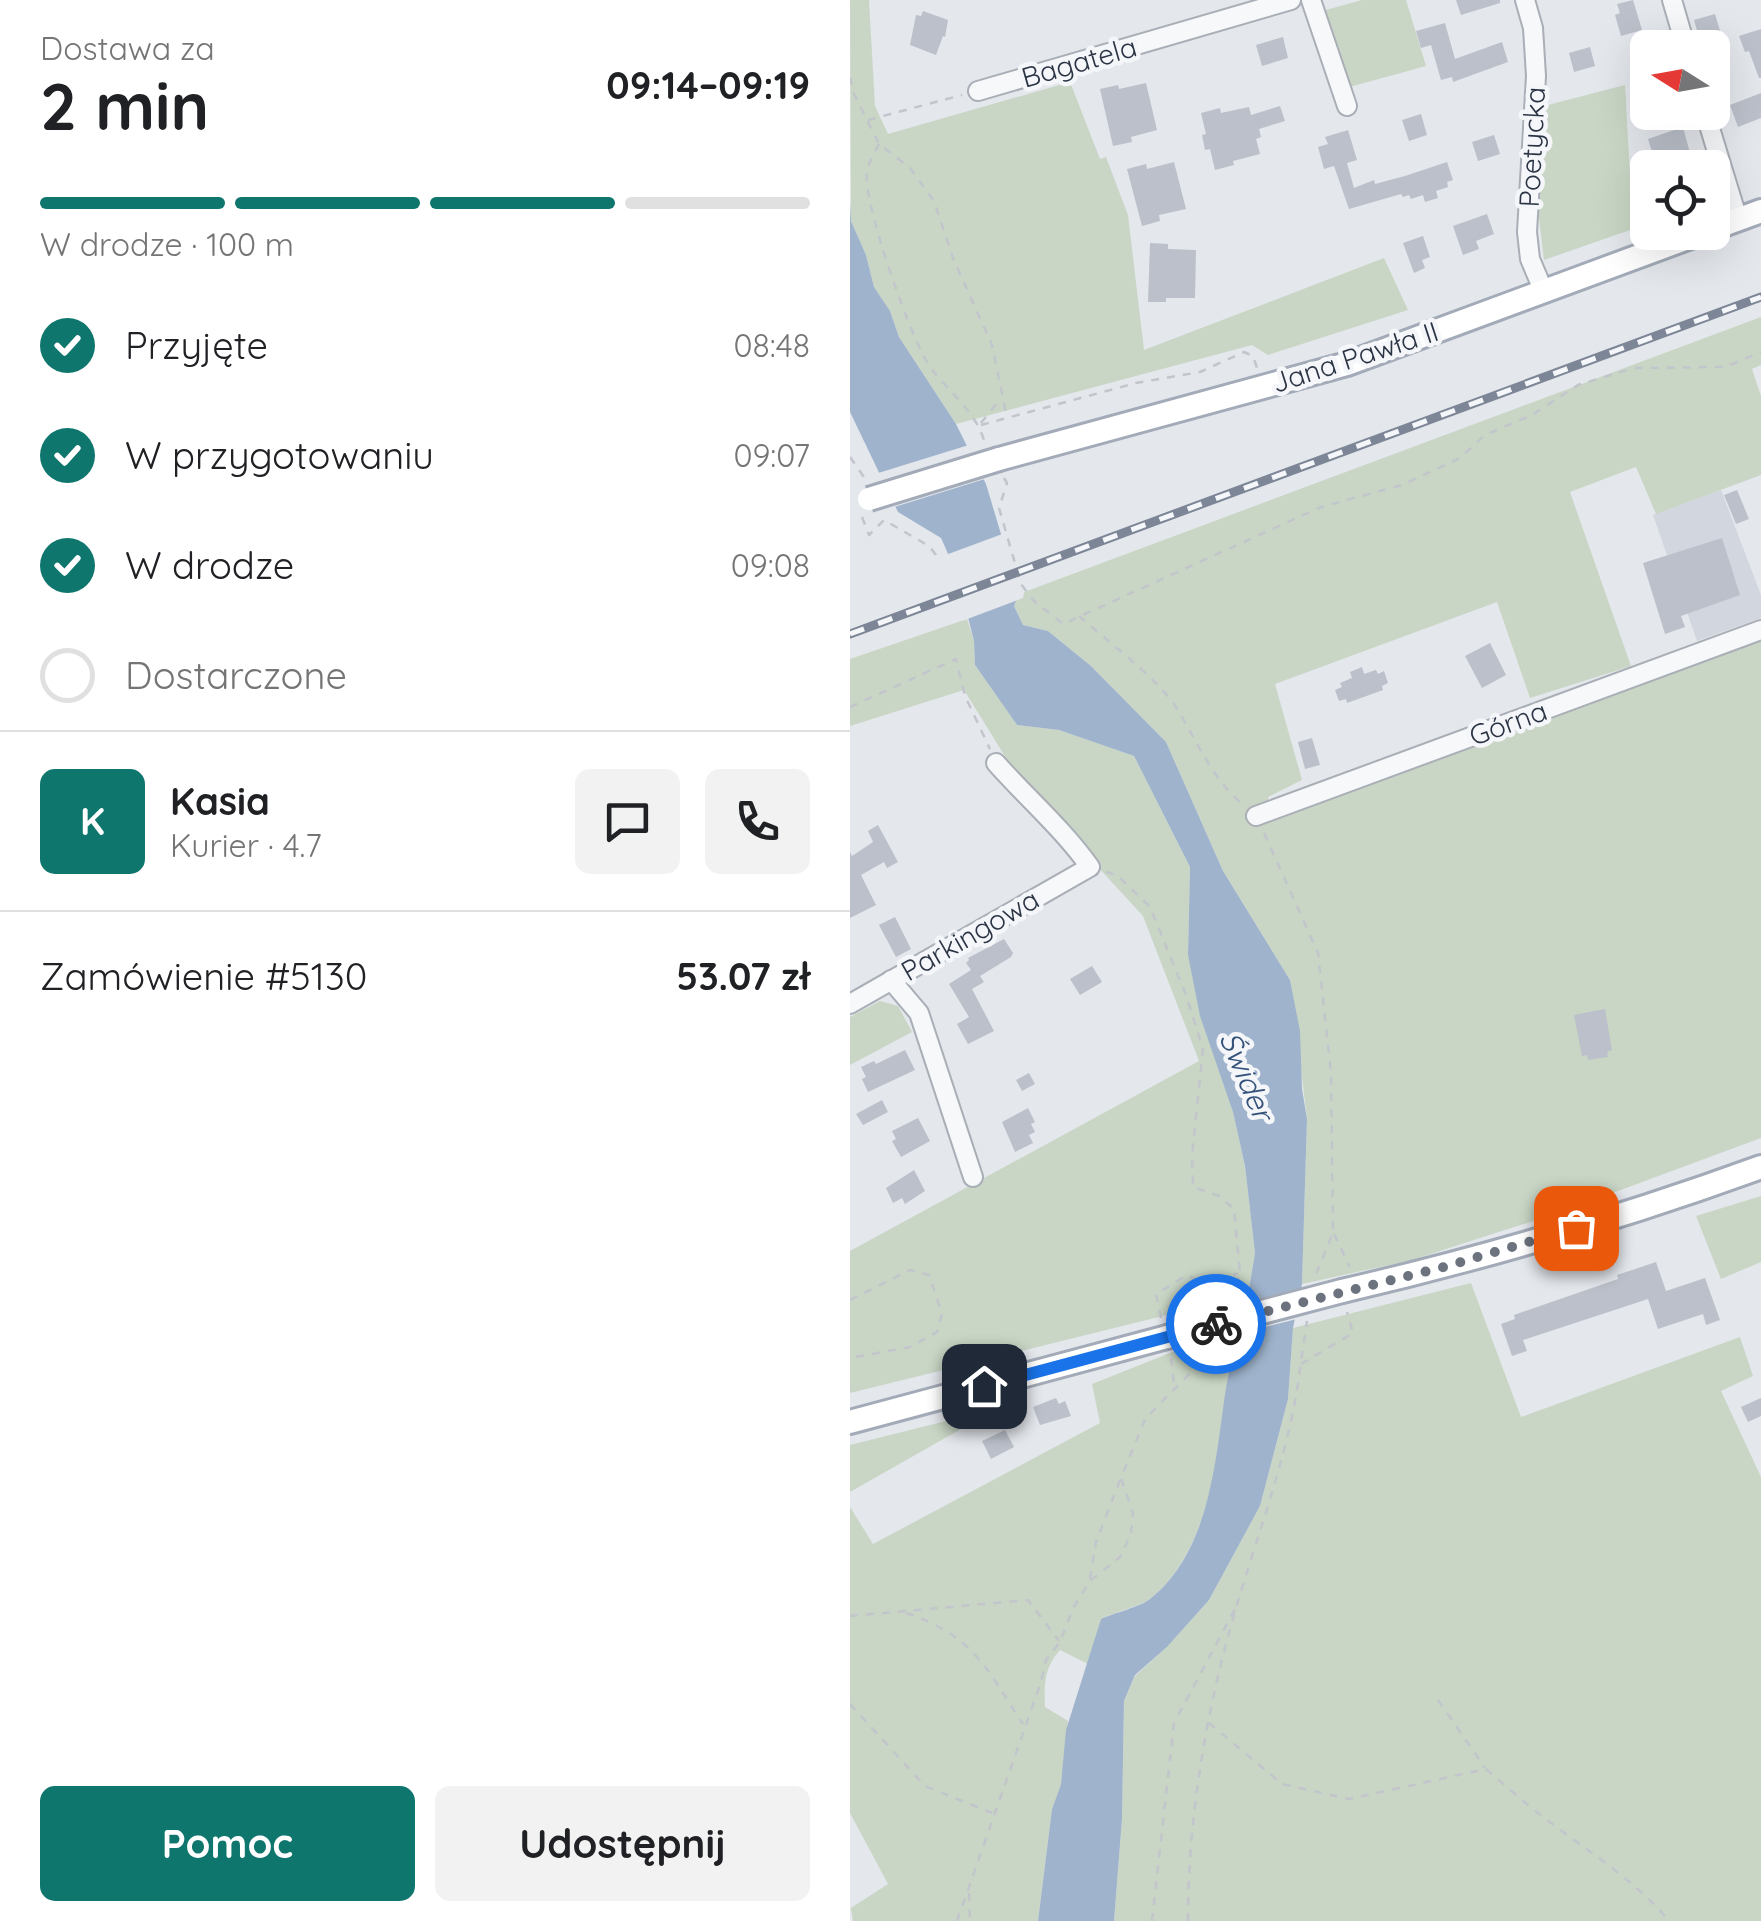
<!DOCTYPE html>
<html lang="pl">
<head>
<meta charset="utf-8">
<style>
  body { margin:0; font-family:Quicksand,sans-serif; background:#f2f2f2; color:#202124; height:100vh; display:flex; flex-direction:column; font-size:38px; white-space:nowrap }
  * { box-sizing:border-box; margin:0 }
  p { font-size:32px; color:#757577 }
  .icon { flex:none; width:55px; height:55px; fill:none; stroke:currentColor; stroke-width:2; stroke-linecap:round; stroke-linejoin:round }
  .map { position:relative; flex:1; overflow:hidden }
  .side { display:flex; flex-direction:column; background:#fff; width:850px }
  .side>* { flex:none }
  .needle { width:65px; rotate:281deg }
  .fabs { position:absolute; left:780px; top:30px; display:grid; gap:20px }
  .fabs a { display:grid; place-items:center; width:100px; height:100px; border-radius:15px; background:#fff; box-shadow:0 10px 40px #0002; font-size:50px }
  .pin { position:absolute; display:grid; place-items:center; width:85px; height:85px; color:#fff; margin:-42px; border-radius:20px; box-shadow:0 5px 15px #0006 }
  .courier { position:absolute; display:grid; place-items:center; width:100px; height:100px; margin:-50px; border:8px solid #1a73e8; border-radius:50%; background:#fff; color:#222; box-shadow:0 2px 12px #0007 }
  .overview em { font-style:normal; font-weight:800 }
  .overview div { display:flex; flex-direction:column-reverse }
  .overview { display:flex; align-items:center; justify-content:space-between; height:170px; padding:0 40px }
  h1 { font-size:65px; font-weight:800; line-height:75px }
  .bar { display:grid; grid-template-columns:repeat(4,1fr); gap:15px 10px; align-content:center; height:120px; padding:0 40px }
  .bar i { height:12px; border-radius:8px; background:#e0e0e0 }
  .bar .active { background:#0f766e }
  .bar p { grid-column:span 4 }
  .line { display:flex; align-items:center; gap:25px; padding:0 40px; border-top:2px solid #e0e0e0 }
  .line div { flex:1 }
  .round { display:grid; place-items:center; flex:none; width:105px; height:105px; border-radius:15px; background:#f2f2f2 }
  ol { padding:0 40px; list-style:none }
  li { display:flex; align-items:center; gap:30px; height:110px }
  li p { margin-inline-start:auto }
  li .icon { padding:10px; border-radius:50%; background:#0f766e; color:#fff; stroke-width:4 }
  li:last-child { color:#757577 }
  li i { width:55px; height:55px; border:5px solid #e0e0e0; border-radius:50% }
  .button { display:flex; gap:20px; margin-top:auto; padding:20px 40px }
  .button a { flex:1; height:115px; border-radius:15px; background:#0f766e; color:#fff; font-size:40px; font-weight:800; line-height:115px; text-align:center }
  .button a+a { background:#f2f2f2; color:#202124 }
  main { display:flex; flex:1; min-height:0 }
  .map>svg:first-child { display:block }
</style>
</head>
<body>
<main>
<section class="side">
<div class="overview"><div><h1>2 min</h1><p>Dostawa za</p></div><em>09:14–09:19</em></div>
<div class="bar"><i class="active"></i><i class="active"></i><i class="active"></i><i></i><p>W drodze · 100 m</p></div>
<ol>
<li><svg class="icon" aria-label="check" viewBox="0 0 24 24"><path d="M5 12l5 5 9-10"/></svg>Przyjęte<p>08:48</p></li>
<li><svg class="icon" aria-label="check" viewBox="0 0 24 24"><path d="M5 12l5 5 9-10"/></svg>W przygotowaniu<p>09:07</p></li>
<li><svg class="icon" aria-label="check" viewBox="0 0 24 24"><path d="M5 12l5 5 9-10"/></svg>W drodze<p>09:08</p></li>
<li><i></i>Dostarczone</li>
</ol>
<div class="line" style="height:180px"><b class="round" style="background:#0f766e;color:#fff">K</b><div><b>Kasia</b><p>Kurier · 4.7</p></div><a class="round"><svg class="icon" aria-label="chat" viewBox="0 0 24 24"><path d="M4 5h16v11H9l-5 4z"/></svg></a><a class="round"><svg class="icon" aria-label="phone" viewBox="0 0 24 24"><path d="M5 4h4l2 5-3 2q2 4 5 5l2-3 5 2v4C11 20 4 13 5 4z"/></svg></a></div>
<div class="line" style="height:130px"><div>Zamówienie #5130</div><b>53.07 zł</b></div>
<div class="button"><a>Pomoc</a><a>Udostępnij</a></div>
</section>
<div class="map">
<svg width="911" height="1921" viewBox="0 0 911 1921">
  <rect width="100%" height="100%" fill="#e4e7ec"/>
  <!-- built -->
  <polygon fill="#d2d6de" points="871,490 911,595 911,618 847,641 803,515"/>
  <!-- green -->
  <g fill="#c9d6c5">
    <polygon points="0,0 19,0 25,106 38,134 220,82 250,159 256,157 278,215 294,350 534,258 558,310 418,355 402,345 106,424 49,337 40,311 24,287 16,255 1,221"/>
    <polygon points="512,0 556,0 576,66 496,88 472,11"/>
    <polygon points="775,85 783,229 694,260 688,209 694,106"/>
    <polygon points="911,317 911,365 902,369 911,396 911,475 806,514 786,467 720,492 781,666 680,698 647,602 425,684 452,780 418,797 424,815 911,638 911,1138 714,1211 562,1260 452,1284 457,1119 440,980 373,871 316,742 241,666 198,631 173,625 164,606 169,594"/>
    <polygon points="117,619 124,641 125,665 167,725 209,730 284,756 340,867 338,955 383,1112 395,1166 405,1253 398,1295 0,1393 0,1251 349,1061 293,916 235,853 232,840 177,792 114,690 0,726 0,659"/>
    <polygon points="30,1001 48,1006 62,1032 0,1065 0,1017"/>
    <polygon points="911,1196 911,1262 871,1279 846,1216"/>
    <polygon points="621,1283 671,1417 890,1337 903,1376 871,1391 911,1477 911,1921 264,1921 272,1819 274,1701 285,1676 317,1647 359,1600 410,1506 438,1399 443,1328"/>
    <path d="M383 1339C372 1419 368 1545 300 1599 294 1604 263 1613 251 1619L238 1664 210 1650C194 1668 194 1684 195 1707L218 1721 211 1784 202 1809 188 1921H3L1 1908 38 1884 0 1813V1507L23 1544 250 1423 242 1384 325 1351Z"/>
    <polygon points="148,1408 0,1492 0,1445"/>
  </g>
  <!-- water -->
  <path fill="#9fb4cc" d="M0 203 1 221 16 255 24 287 40 311 49 337 106 424 136 484 169 594 164 606 173 625 198 631 241 666 316 742 373 871 440 980 450 1031 452 1089 457 1119 452 1284 443 1328 438 1399 410 1506 359 1600 317 1647 285 1675 274 1701 272 1819 264 1921H188L202 1809 211 1784 216 1730 251 1619C264 1613 292 1606 300 1599 357 1554 365 1468 374 1401 377 1381 382 1360 383 1340 383 1327 380 1314 379 1302L398 1295 405 1253 395 1166 383 1112 350 1016 338 955 340 867 284 756 209 730 167 725 125 665 124 641 107 574 91 538 48 512 0 412Z"/>
  <!-- pier -->
  <g fill="#e4e7ec">
    <polygon points="122,444 138,478 41,508 25,474"/>
    <polygon points="155,533 174,593 173,598 112,621 110,604 103,600 98,585 101,574 93,556"/>
    <polygon points="457,1287 451,1318 378,1336 375,1308"/>
  </g>
  <!-- building -->
  <g fill="#bbc0ca">
    <polygon points="606,0 650,0 650,3 611,15"/>
    <polygon points="783,0 792,30 771,36 765,15 770,13 767,4"/>
    <polygon points="73,11 98,20 95,37 93,36 86,55 60,45 66,15 71,16"/>
    <polygon points="865,14 874,44 852,48 844,20"/>
    <polygon points="595,23 605,59 652,42 658,62 603,82 602,77 591,80 581,45 571,48 566,31"/>
    <polygon points="911,29 911,78 909,78 899,51 895,52 889,36"/>
    <polygon points="433,37 438,58 412,66 406,45"/>
    <polygon points="740,47 745,66 724,72 719,53"/>
    <polygon points="296,83 307,130 281,137 282,142 263,146 250,89 268,85 269,89"/>
    <polygon points="911,93 911,118 888,127 880,105"/>
    <polygon points="430,106 435,121 409,129 411,137 406,139 410,154 383,161 384,165 365,170 360,149 355,150 352,135 356,134 351,113 370,108 371,113 399,107 401,115"/>
    <polygon points="571,114 577,135 559,141 552,120"/>
    <polygon points="833,127 844,168 807,168 798,139"/>
    <polygon points="498,130 507,160 497,163 504,188 524,180 525,184 555,176 597,162 603,180 597,182 598,187 586,191 588,198 575,202 573,195 561,199 559,195 553,197 551,194 499,209 484,166 474,169 468,147 478,144 475,137"/>
    <polygon points="644,135 650,154 628,161 622,142"/>
    <polygon points="324,162 336,209 309,215 310,221 292,226 277,169 296,164 297,169"/>
    <polygon points="637,214 644,234 626,241 629,249 613,255 603,226"/>
    <polygon points="573,236 580,257 572,260 575,268 564,273 553,243"/>
    <polygon points="300,243 318,244 318,249 346,250 345,298 316,298 316,302 298,302"/>
    <polygon points="887,490 899,519 886,524 874,495"/>
    <polygon points="872,538 890,595 831,616 835,627 815,634 793,563"/>
    <polygon points="640,643 656,675 632,688 615,656"/>
    <polygon points="512,667 514,674 526,670 528,674 534,671 538,683 532,686 533,690 511,698 497,703 496,699 489,701 485,690 492,687 490,683 502,678 500,672"/>
    <polygon points="462,738 470,765 455,769 448,742"/>
    <polygon points="28,825 48,862 37,868 34,862 11,875 26,905 0,918 0,852 2,856 23,842 18,831"/>
    <polygon points="45,917 61,949 46,957 29,925"/>
    <polygon points="154,939 163,953 161,957 130,976 134,982 122,989 144,1031 118,1044 107,1024 119,1017 99,984 121,970 116,963 119,960 118,958"/>
    <polygon points="242,966 252,982 230,995 220,979"/>
    <polygon points="755,1009 762,1050 757,1052 758,1057 738,1060 737,1055 732,1056 724,1015"/>
    <polygon points="55,1050 65,1070 18,1092 12,1079 16,1077 11,1067 24,1061 26,1064"/>
    <polygon points="179,1073 185,1084 172,1091 166,1080"/>
    <polygon points="32,1100 38,1112 13,1125 6,1114"/>
    <polygon points="178,1108 185,1122 181,1124 185,1132 179,1135 183,1143 165,1152 152,1122"/>
    <polygon points="68,1118 80,1141 51,1157 42,1141 46,1139 42,1131"/>
    <polygon points="64,1170 75,1191 55,1204 52,1198 43,1203 36,1188"/>
    <polygon points="806,1262 816,1291 855,1278 870,1320 856,1325 853,1314 808,1329 798,1299 673,1340 677,1351 662,1356 651,1324 665,1319 664,1315 768,1279 767,1275"/>
    <polygon points="206,1398 209,1404 215,1401 221,1416 190,1425 183,1407"/>
    <polygon points="911,1398 911,1416 898,1422 891,1407"/>
    <polygon points="155,1430 164,1447 141,1459 132,1441"/>
  </g>
  <g fill="none" stroke-linecap="round" stroke-linejoin="round">
    <defs>
      <g id="minor">
        <polyline points="461,0 497,106"/>
        <polyline points="675,0 683,28 686,76 677,232 680,259 694,292"/>
        <polyline points="822,0 836,48"/>
        <polyline points="128,91 441,0"/>
        <polyline points="855,112 888,220"/>
        <polyline points="406,816 911,630"/>
        <polyline points="41,980 69,1013 123,1177"/>
        <path d="M0 1004 240 867C213 829 177 798 146 763"/>
      </g>
      <g id="major">
        <polyline points="862,229 911,211"/>
        <polyline points="149,459 497,364 854,232"/>
        <path d="M492 1291C634 1258 774 1217 911 1167"/>
        <polyline points="0,1422 317,1337"/>
      </g>
    </defs>
    <!-- minor casing -->
    <use href="#minor" stroke="#a9aeb7" stroke-width="22"/>
    <!-- major casing -->
    <use href="#major" stroke="#a3abb8" stroke-width="28"/>
    <!-- path -->
    <g stroke="#c2c5cb" stroke-width="2.5" stroke-dasharray="8 8" stroke-linecap="butt">
      <polyline points="0,77 4,94 29,144 60,168 84,201 103,258 142,345 157,418"/>
      <polyline points="18,120 112,95"/>
      <path d="M29 144C25 152 18 163 17 172 12 201 62 342 80 367 98 391 125 411 134 440"/>
      <polyline points="131,423 151,398"/>
      <polyline points="131,425 286,383 350,372 394,352 403,356 407,368"/>
      <polyline points="0,457 16,480"/>
      <polyline points="154,478 157,483 149,508 171,584 183,600 213,624 471,507 552,485 610,458 635,435 682,415 728,385 784,368 875,367 911,352"/>
      <polyline points="12,517 19,535 34,520 79,546 86,555"/>
      <path d="M229 616C257 641 306 677 326 707 347 741 361 777 392 804"/>
      <polyline points="0,707 106,659 115,696 140,749"/>
      <polyline points="414,833 468,953 481,1073 483,1233 464,1279"/>
      <polyline points="256,872 267,875 300,907 336,995 353,1049 342,1155 343,1187 369,1196 384,1209 390,1273 382,1299"/>
      <polyline points="484,1234 500,1267"/>
      <polyline points="0,1300 60,1270 79,1275 92,1314 87,1332 60,1347 0,1358"/>
      <polyline points="311,1318 306,1294 337,1275 360,1286 388,1273"/>
      <polyline points="321,1358 324,1385"/>
      <polyline points="451,1364 503,1333 497,1312"/>
      <polyline points="240,1579 246,1542 271,1478"/>
      <path d="M56 1613C124 1636 136 1668 173 1724"/>
      <polyline points="0,1616 178,1600 209,1641"/>
      <polyline points="588,1700 635,1768"/>
      <polyline points="0,1704 75,1786 142,1813"/>
      <path d="M359 1723 432 1784 499 1799 636 1769C656 1786 676 1804 697 1820 739 1852 785 1880 819 1921"/>
      <polyline points="119,1893 120,1921"/>
      <polyline points="107,1921 191,1682 196,1660 210,1642 223,1608 240,1581 270,1557 281,1534 283,1513 271,1478 295,1419 368,1345"/>
      <polyline points="302,1921 324,1723 385,1609"/>
      <path d="M338 1921C338 1830 352 1736 375 1648 395 1569 426 1493 443 1412 449 1382 452 1352 457 1321"/>
    </g>
    <!-- minor -->
    <use href="#minor" stroke="#f7f8fa" stroke-width="18"/>
    <!-- major -->
    <use href="#major" stroke="#fff" stroke-width="22"/>
    <defs>
      <polyline id="rail" points="0,634 911,297"/>
    </defs>
    <!-- rail casing -->
    <use href="#rail" stroke="#7d8696" stroke-width="9"/>
    <!-- rail -->
    <use href="#rail" stroke="#f4f6f9" stroke-width="5" stroke-dasharray="15" stroke-linecap="butt"/>
    <defs>
      <g id="major-bridge">
        <polyline points="19,499 149,459"/>
        <polyline points="317,1337 492,1291"/>
      </g>
    </defs>
    <!-- major-bridge casing -->
    <use href="#major-bridge" stroke="#a3abb8" stroke-width="28" stroke-linecap="butt"/>
    <!-- major-bridge -->
    <use href="#major-bridge" stroke="#fff" stroke-width="22"/>
  </g>
  <g fill="none" stroke-linecap="round" stroke-linejoin="round">
    <!-- done -->
    <polyline stroke="#6c737f" stroke-width="10" stroke-dasharray="0 18" points="366,1324 594,1267 726,1228"/>
    <!-- route -->
    <polyline stroke="#1a73e8" stroke-width="12" points="134,1386 366,1324"/>
  </g>
  <g text-anchor="middle" stroke-width="9" stroke-linejoin="round" paint-order="stroke">
    <!-- street labels -->
    <g font-size="28" fill="#2b3445" stroke="#f4f6f9">
      <text transform="translate(229 62) rotate(-16)" y="10">Bagatela</text>
      <text transform="translate(682 147) rotate(-87)" y="10">Poetycka</text>
      <text transform="translate(505 357) rotate(-18)" y="10">Jana Pawła II</text>
      <text transform="translate(658 723) rotate(-20)" y="10">Górna</text>
      <text transform="translate(120 935) rotate(-30)" y="10">Parkingowa</text>
    </g>
    <!-- water labels -->
    <g font-size="30" font-style="italic" fill="#34527a" stroke="#f4f6f9">
      <text transform="translate(396 1076) rotate(67)" y="10">Świder</text>
    </g>
  </g>
</svg>
<div class="fabs">
<a><svg class="needle" viewBox="-14 -14 28 28"><path d="M0-13l5 13h-10z" fill="#e53935"/><path d="M0 13l5-13h-10z" fill="#757577"/></svg></a>
<a><svg class="icon" aria-label="locate" viewBox="0 0 24 24"><circle cx="12" cy="12" r="6"/><path d="M12 2v4M12 18v4M2 12h4M18 12h4"/></svg></a>
</div>
<div class="pin" style="left:726px;top:1228px;background:#ea580c"><svg class="icon" aria-label="bag" viewBox="0 0 24 24"><path d="M5 8h14l-1 12H6zM9 8a3 3 0 0 1 6 0"/></svg></div>
<div class="pin" style="left:134px;top:1386px;background:#1f2937"><svg class="icon" aria-label="home" viewBox="0 0 24 24"><path d="M3 11l9-7 9 7M6 9v11h12V9"/></svg></div>
<div class="courier" style="left:366px;top:1324px"><svg class="icon" aria-label="bike" viewBox="0 0 24 24"><circle cx="6" cy="16" r="4"/><circle cx="18" cy="16" r="4"/><path d="M6 16l4-8h5l3 8M10 8l3 8H6M13 5h3"/></svg></div>
</div>
</main>
</body>
</html>
